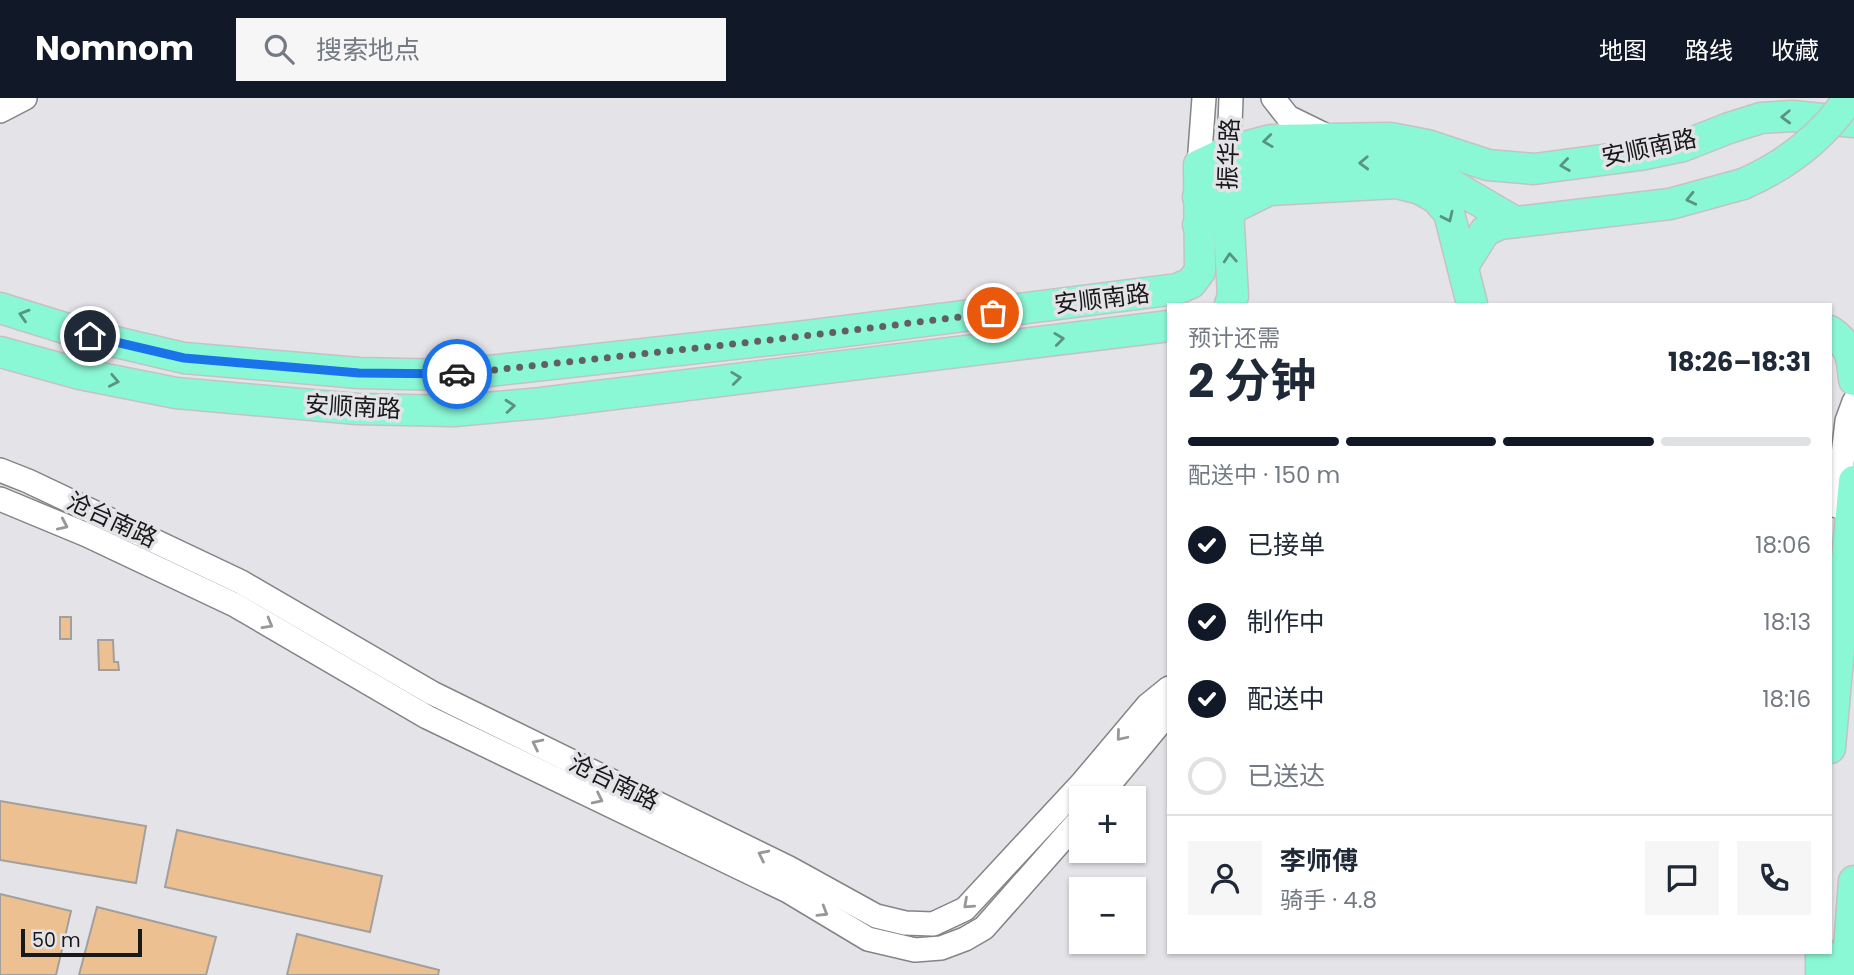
<!DOCTYPE html>
<html lang="zh">
<head>
<meta charset="utf-8">
<style>
  body { margin:0; font-family:Poppins,"Noto Sans SC",sans-serif; background:#f6f6f7; color:#1f2937; height:100vh; display:flex; flex-direction:column; font-size:26px; white-space:nowrap }
  * { box-sizing:border-box; margin:0 }
  p { font-size:23px; color:#747a83 }
  .icon { flex:none; width:38px; height:38px; fill:none; stroke:currentColor; stroke-width:2; stroke-linecap:round; stroke-linejoin:round }
  .map { position:relative; flex:1; overflow:hidden }
  .drawer { position:absolute; left:1167px; top:205px; width:665px; height:651px; display:flex; flex-direction:column; background:#fff; border-radius:0px; box-shadow:0 2px 5px #0004 }
  .drawer>* { flex:none }
  .controls { position:absolute; left:1069px; top:688px; display:grid; gap:14px }
  .controls a { display:grid; place-items:center; width:77px; height:77px; border-radius:0px; background:#fff; box-shadow:0 2px 5px #0004; font-size:35px }
  .scale { position:absolute; left:21px; bottom:18px; width:121px; box-sizing:border-box; padding-left:7px; border:4px solid #19191a; border-top:0; font-size:19px; line-height:24px; white-space:nowrap; color:#19191a; -webkit-text-stroke:5px #e4e4e8; paint-order:stroke }
  .pin { position:absolute; display:grid; place-items:center; width:60px; height:60px; color:#fff; margin:-30px; border:4px solid #fff; border-radius:50%; box-shadow:0 2px 7px #0007 }
  .courier { position:absolute; display:grid; place-items:center; width:70px; height:70px; margin:-35px; border:5px solid #1a73e8; border-radius:50%; background:#fff; color:#222; box-shadow:0 2px 9px #0007 }
  .headline em { font-style:normal; font-weight:700 }
  .headline div { display:flex; flex-direction:column-reverse }
  .headline { display:flex; align-items:center; justify-content:space-between; height:119px; padding:0 21px }
  h1 { font-size:46px; font-weight:700; line-height:52px }
  .bar { display:grid; grid-template-columns:repeat(4,1fr); gap:10px 7px; align-content:center; height:84px; padding:0 21px }
  .bar i { height:9px; border-radius:5px; background:#e0e1e3 }
  .bar .selected { background:#111827 }
  .bar p { grid-column:span 4 }
  .line { display:flex; align-items:center; gap:18px; padding:0 21px; border-top:2px solid #e0e1e3 }
  .line div { flex:1 }
  .round { display:grid; place-items:center; flex:none; width:74px; height:74px; border-radius:0px; background:#f6f6f7 }
  ol { padding:0 21px; list-style:none }
  li { display:flex; align-items:center; gap:21px; height:77px }
  li p { margin-inline-start:auto }
  li .icon { padding:7px; border-radius:50%; background:#111827; color:#fff; stroke-width:4 }
  li:last-child { color:#747a83 }
  li i { width:38px; height:38px; border:4px solid #e0e1e3; border-radius:50% }
  header { display:flex; align-items:center; gap:42px; box-sizing:border-box; height:98px; padding:0 35px; background:#111827; color:#fff }
  header strong { font-size:33px }
  nav { display:flex; gap:38px; margin-inline-start:auto; font-size:24px }
  .search { width:490px; height:63px; background:#f6f6f7; display:flex; align-items:center; gap:18px; box-sizing:border-box; padding:0 24px; border-radius:0px; color:#747a83; font-size:26px }
  .map>svg:first-child { display:block }
</style>
</head>
<body>
<header>
<strong>Nomnom</strong>
<div class="search"><svg class="icon" aria-label="search" viewBox="0 0 24 24"><circle cx="10" cy="10" r="6"/><path d="M15 15l6 6"/></svg>搜索地点</div>
<nav><a>地图</a><a>路线</a><a>收藏</a></nav>
</header>
<div class="map">
<svg width="1854" height="877" viewBox="0 0 1854 877">
  <rect width="100%" height="100%" fill="#e4e4e8"/>
  <!-- building -->
  <g fill="#edc092" stroke="#a29f9c" stroke-width="2">
    <rect x="60" y="519" width="11" height="22"/>
    <polygon points="98,542 113,542 114,564 118,564 119,572 99,572"/>
    <polygon points="0,703 146,728 136,785 0,762"/>
    <polygon points="177,732 382,778 370,834 165,789"/>
    <polygon points="0,796 71,813 56,877 0,877"/>
    <polygon points="97,809 216,839 206,877 79,877"/>
    <polygon points="297,836 439,872 438,877 287,877"/>
  </g>
  <g fill="none" stroke-linecap="round" stroke-linejoin="round">
    <defs>
      <g id="minor">
        <polyline points="1273,0 1288,19 1331,40"/>
        <polyline points="0,13 25,0"/>
        <polyline points="1229,53 1231,0"/>
        <polyline points="1199,67 1204,0"/>
        <polyline points="0,372 28,383 241,484 432,595 789,770 876,818 905,825 933,826 965,811 1083,684 1148,607 1169,590"/>
        <polyline points="0,401 87,437 235,507 427,619 788,793 868,841 915,852 941,850 965,841 984,830 1082,719"/>
        <polyline points="1837,408 1847,323 1854,304"/>
        <polyline points="1098,700 1161,624 1169,610"/>
      </g>
      <g id="major">
        <polyline points="1227,95 1233,198 1230,206"/>
        <polyline points="1198,99 1260,70 1270,68 1393,64 1430,74 1515,124"/>
        <polyline points="1198,127 1269,92 1397,85 1420,91 1436,100 1449,115 1472,206"/>
        <polyline points="1463,168 1485,133 1500,126 1670,106 1743,86"/>
        <polyline points="0,210 90,238 184,260 359,275 453,277 806,238 1177,191 1191,185 1200,173 1199,67 1229,53 1271,42 1390,40 1427,47 1488,67 1534,71 1640,57 1683,48 1729,30 1761,20 1792,18 1854,24"/>
        <path d="M1830 233C1851 248 1852 258 1854 282"/>
        <polyline points="0,254 80,276 176,295 357,311 454,313 541,305 1169,228"/>
        <polyline points="1830,650 1854,383"/>
        <polyline points="1821,854 1821,877"/>
        <polyline points="1847,877 1854,783"/>
      </g>
    </defs>
    <!-- minor casing -->
    <use href="#minor" stroke="#848487" stroke-width="26"/>
    <!-- major casing -->
    <use href="#major" stroke="#c3c3c3" stroke-width="33"/>
    <!-- minor -->
    <use href="#minor" stroke="#fff" stroke-width="23"/>
    <!-- major -->
    <use href="#major" stroke="#8bf8d5" stroke-width="30"/>
    <defs>
      <path id="major-bridge" d="M1743 86C1786 67 1823 39 1849 0"/>
    </defs>
    <!-- major-bridge casing -->
    <use href="#major-bridge" stroke="#c3c3c3" stroke-width="33" stroke-linecap="butt"/>
    <!-- major-bridge -->
    <use href="#major-bridge" stroke="#8bf8d5" stroke-width="30"/>
  </g>
  <!-- one-way arrows -->
  <defs><path id="oneway-chevron" d="M-2-3.5L2.5 0L-2 3.5" fill="none" stroke-width="1.6" stroke-linecap="round" stroke-linejoin="round" transform="scale(1.75)"/></defs>
  <g stroke="#589481">
    <use href="#oneway-chevron" transform="translate(1786 19) rotate(178)"/>
    <use href="#oneway-chevron" transform="translate(1268 43) rotate(173)"/>
    <use href="#oneway-chevron" transform="translate(1364 65) rotate(178)"/>
    <use href="#oneway-chevron" transform="translate(1565 67) rotate(172)"/>
    <use href="#oneway-chevron" transform="translate(1691 101) rotate(167)"/>
    <use href="#oneway-chevron" transform="translate(1448 119) rotate(65)"/>
    <use href="#oneway-chevron" transform="translate(1230 160) rotate(-94)"/>
    <use href="#oneway-chevron" transform="translate(24 217) rotate(-163)"/>
    <use href="#oneway-chevron" transform="translate(1059 241) rotate(-7)"/>
    <use href="#oneway-chevron" transform="translate(736 280) rotate(-7)"/>
    <use href="#oneway-chevron" transform="translate(114 283) rotate(11)"/>
    <use href="#oneway-chevron" transform="translate(510 308) rotate(-5)"/>
  </g>
  <g stroke="#989898">
    <use href="#oneway-chevron" transform="translate(63 427) rotate(24)"/>
    <use href="#oneway-chevron" transform="translate(268 526) rotate(30)"/>
    <use href="#oneway-chevron" transform="translate(1121 638) rotate(130)"/>
    <use href="#oneway-chevron" transform="translate(537 646) rotate(-154)"/>
    <use href="#oneway-chevron" transform="translate(598 701) rotate(26)"/>
    <use href="#oneway-chevron" transform="translate(763 757) rotate(-154)"/>
    <use href="#oneway-chevron" transform="translate(968 806) rotate(138)"/>
    <use href="#oneway-chevron" transform="translate(823 814) rotate(31)"/>
  </g>
  <g fill="none" stroke-linecap="round" stroke-linejoin="round">
    <!-- done -->
    <polyline stroke="#606062" stroke-width="7" stroke-dasharray="0 12.6" points="457,276 779,241 993,215"/>
    <!-- route -->
    <polyline stroke="#1a73e8" stroke-width="9" points="90,238 184,260 359,275 457,276"/>
  </g>
  <g text-anchor="middle" stroke-width="7" stroke-linejoin="round" paint-order="stroke">
    <!-- street labels -->
    <g font-size="24" fill="#19191a" stroke="#e4e4e8">
      <text transform="translate(1649 50) rotate(-12)" y="8">安顺南路</text>
      <text transform="translate(1229 56) rotate(-88)" y="8">振华路</text>
      <text transform="translate(1102 201) rotate(-7)" y="8">安顺南路</text>
      <text transform="translate(353 309) rotate(3)" y="8">安顺南路</text>
      <text transform="translate(112 422) rotate(25)" y="8">沧台南路</text>
      <text transform="translate(614 684) rotate(26)" y="8">沧台南路</text>
    </g>
  </g>
</svg>
<div class="controls">
<a>+</a>
<a>−</a>
</div>
<div class="scale">50 m</div>
<div class="pin" style="left:993px;top:215px;background:#ea580c"><svg class="icon" aria-label="bag" viewBox="0 0 24 24"><path d="M5 8h14l-1 12H6zM9 8a3 3 0 0 1 6 0"/></svg></div>
<div class="pin" style="left:90px;top:238px;background:#1f2937"><svg class="icon" aria-label="home" viewBox="0 0 24 24"><path d="M3 11l9-7 9 7M6 9v11h12V9"/></svg></div>
<div class="courier" style="left:457px;top:276px"><svg class="icon" aria-label="car" viewBox="0 0 24 24"><path d="M5 17H2v-5l4-1 3-4h7l3 4 3 1v5h-3M9 17h6M6 11h13"/><circle cx="7" cy="17" r="2"/><circle cx="17" cy="17" r="2"/></svg></div>
<section class="drawer">
<div class="headline"><div><h1>2 分钟</h1><p>预计还需</p></div><em>18:26–18:31</em></div>
<div class="bar"><i class="selected"></i><i class="selected"></i><i class="selected"></i><i></i><p>配送中 · 150 m</p></div>
<ol>
<li><svg class="icon" aria-label="check" viewBox="0 0 24 24"><path d="M5 12l5 5 9-10"/></svg>已接单<p>18:06</p></li>
<li><svg class="icon" aria-label="check" viewBox="0 0 24 24"><path d="M5 12l5 5 9-10"/></svg>制作中<p>18:13</p></li>
<li><svg class="icon" aria-label="check" viewBox="0 0 24 24"><path d="M5 12l5 5 9-10"/></svg>配送中<p>18:16</p></li>
<li><i></i>已送达</li>
</ol>
<div class="line" style="height:126px"><a class="round"><svg class="icon" aria-label="person" viewBox="0 0 24 24"><circle cx="12" cy="8" r="4"/><path d="M4 21q1-7 8-7t8 7"/></svg></a><div><b>李师傅</b><p>骑手 · 4.8</p></div><a class="round"><svg class="icon" aria-label="chat" viewBox="0 0 24 24"><path d="M4 5h16v11H9l-5 4z"/></svg></a><a class="round"><svg class="icon" aria-label="phone" viewBox="0 0 24 24"><path d="M5 4h4l2 5-3 2q2 4 5 5l2-3 5 2v4C11 20 4 13 5 4z"/></svg></a></div>
</section>
</div>
</body>
</html>
